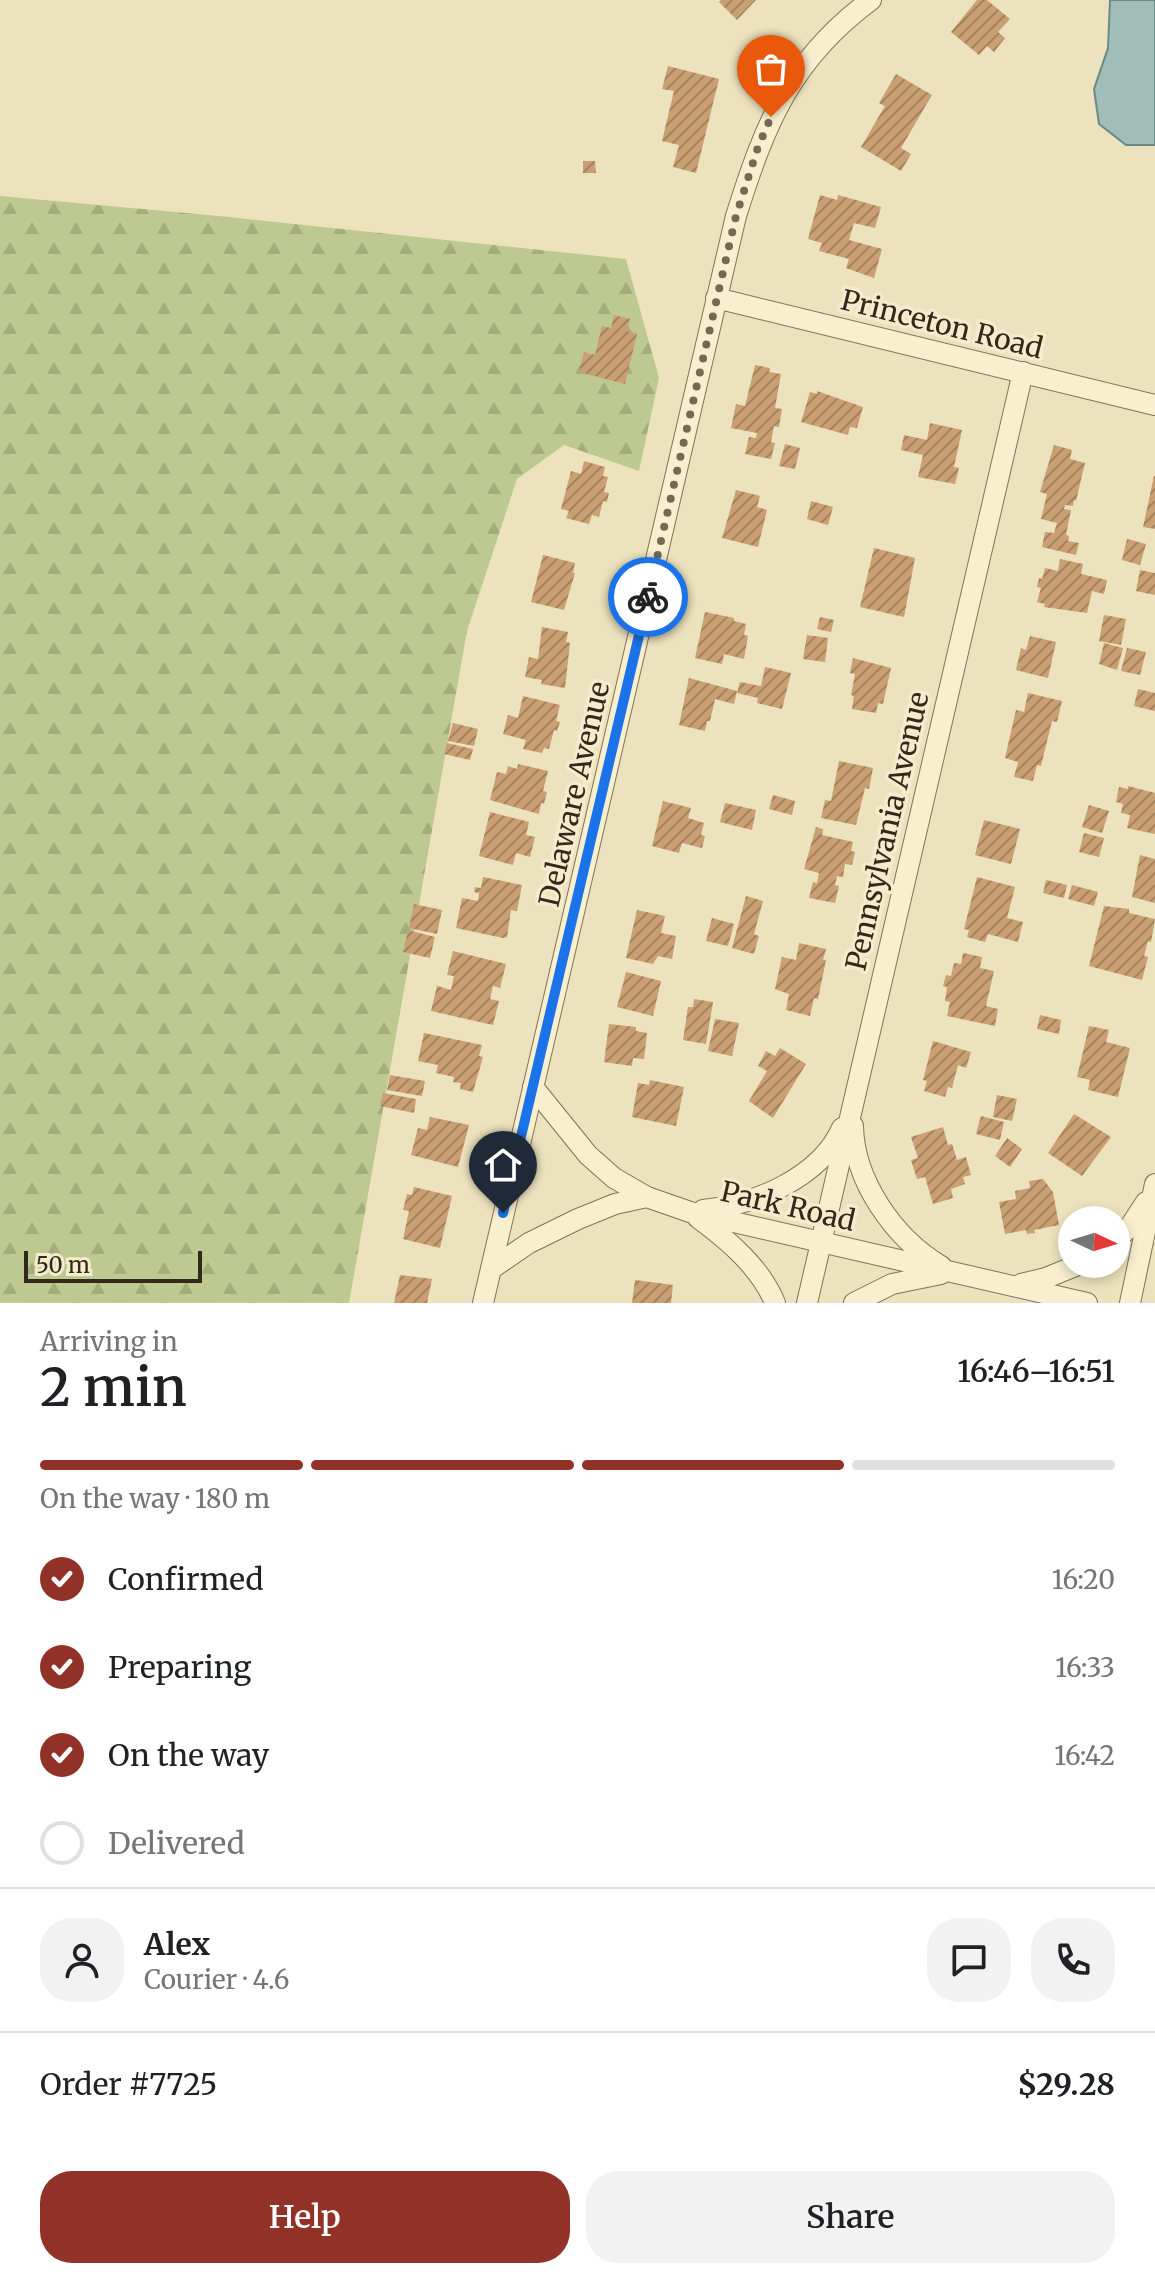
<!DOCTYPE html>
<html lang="en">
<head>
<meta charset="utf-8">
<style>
  body { margin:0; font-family:Merriweather,serif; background:#f2f2f2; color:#202124; height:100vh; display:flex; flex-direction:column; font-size:30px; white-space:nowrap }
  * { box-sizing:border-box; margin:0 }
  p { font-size:26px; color:#757577 }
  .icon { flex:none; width:44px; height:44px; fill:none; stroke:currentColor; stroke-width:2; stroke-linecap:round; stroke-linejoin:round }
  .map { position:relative; height:1303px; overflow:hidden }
  .sheet { display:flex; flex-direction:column; background:#fff; flex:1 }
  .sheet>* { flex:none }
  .needle { width:52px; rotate:94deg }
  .controls { position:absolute; left:1058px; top:1206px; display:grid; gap:16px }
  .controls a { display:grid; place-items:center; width:72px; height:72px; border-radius:50%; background:#fff; box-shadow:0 4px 12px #0003; font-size:40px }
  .scale { position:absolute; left:24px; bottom:20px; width:178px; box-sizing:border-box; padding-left:8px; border:4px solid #33291b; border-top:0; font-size:22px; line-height:28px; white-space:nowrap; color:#33291b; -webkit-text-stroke:6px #f4eccc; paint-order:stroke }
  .pin { position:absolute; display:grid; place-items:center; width:68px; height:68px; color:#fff; margin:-82px -34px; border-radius:50% 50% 50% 0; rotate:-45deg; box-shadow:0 0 8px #0007 }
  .pin .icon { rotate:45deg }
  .courier { position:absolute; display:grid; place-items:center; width:80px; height:80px; margin:-40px; border:6px solid #1a73e8; border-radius:50%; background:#fff; color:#222; box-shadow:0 2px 10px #0007 }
  .summary em { font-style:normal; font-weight:600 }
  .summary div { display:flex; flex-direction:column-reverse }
  .summary { display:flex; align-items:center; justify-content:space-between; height:136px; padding:0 40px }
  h1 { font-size:52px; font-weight:600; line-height:60px }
  .bar { display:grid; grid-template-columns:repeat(4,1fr); gap:12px 8px; align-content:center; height:96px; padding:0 40px }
  .bar i { height:10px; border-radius:6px; background:#e0e0e0 }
  .bar .active { background:#913128 }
  .bar p { grid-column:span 4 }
  .line { display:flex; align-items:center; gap:20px; padding:0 40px; border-top:2px solid #e0e0e0 }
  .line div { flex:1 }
  .round { display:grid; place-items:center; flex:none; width:84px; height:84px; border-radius:32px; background:#f2f2f2 }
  ol { padding:0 40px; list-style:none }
  li { display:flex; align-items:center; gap:24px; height:88px }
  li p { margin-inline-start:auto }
  li .icon { padding:8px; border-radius:50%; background:#913128; color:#fff; stroke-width:4 }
  li:last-child { color:#757577 }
  li i { width:44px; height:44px; border:4px solid #e0e0e0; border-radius:50% }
  .primary-button { display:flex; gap:16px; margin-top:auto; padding:16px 40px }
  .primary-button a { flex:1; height:92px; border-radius:32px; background:#913128; color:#fff; font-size:32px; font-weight:600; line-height:92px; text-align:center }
  .primary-button a+a { background:#f2f2f2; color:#202124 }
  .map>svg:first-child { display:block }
</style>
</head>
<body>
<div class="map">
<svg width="1155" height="1303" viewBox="0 0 1155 1303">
  <defs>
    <pattern id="forest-firs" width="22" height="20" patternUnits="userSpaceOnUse" patternTransform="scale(2)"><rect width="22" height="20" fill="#bec991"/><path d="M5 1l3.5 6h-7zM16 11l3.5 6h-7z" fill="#a4ad7c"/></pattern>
    <pattern id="building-hatch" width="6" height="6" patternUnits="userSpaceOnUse" patternTransform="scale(2)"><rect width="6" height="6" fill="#ca9f73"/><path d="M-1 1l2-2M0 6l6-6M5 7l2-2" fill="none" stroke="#a5825e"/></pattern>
  </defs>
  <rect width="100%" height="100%" fill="#ece2bd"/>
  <!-- forest -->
  <polygon fill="url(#forest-firs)" points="0,196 219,216 626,259 659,378 639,471 564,445 517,479 467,631 349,1303 0,1303"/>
  <!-- water -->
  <polygon fill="#a0bdb7" stroke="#698a85" stroke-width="2" points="1110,0 1155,0 1155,145 1126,145 1099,124 1094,89 1108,48"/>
  <!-- building -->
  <g fill="url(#building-hatch)">
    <polygon points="721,0 756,0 737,20 719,2"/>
    <polygon points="977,0 987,0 1010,19 998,32 1005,38 994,52 987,46 979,55 951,32"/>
    <polygon points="668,66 719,79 696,173 673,167 679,145 662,141 674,91 662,89"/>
    <polygon points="896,74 932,95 901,148 911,154 901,171 861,147 885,106 879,103"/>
    <polygon points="583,161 595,161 596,173 583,173"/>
    <polygon points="820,195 837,200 838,195 881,207 875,228 854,223 849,240 882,249 874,278 846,268 849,259 819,251 822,243 808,239"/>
    <polygon points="614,315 630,319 627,331 637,334 625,384 579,372 584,352 595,355 602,326 611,328"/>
    <polygon points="755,365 770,368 769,372 781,374 775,408 782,409 779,427 774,426 771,442 775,443 771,459 745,454 749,437 756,438 757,433 731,428 736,404 745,406"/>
    <polygon points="817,391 863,407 857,428 850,427 848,435 801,422 810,392 817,394"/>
    <polygon points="930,423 962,430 954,467 959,468 955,484 918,477 923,455 901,450 904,435 927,440"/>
    <polygon points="785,444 800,448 795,469 779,466"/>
    <polygon points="1054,445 1072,450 1070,459 1085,463 1076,501 1074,500 1073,506 1065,505 1064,509 1071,510 1066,535 1069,536 1068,541 1079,543 1076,555 1042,547 1045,532 1054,533 1057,523 1041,519 1047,494 1040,492"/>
    <polygon points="584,461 605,467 603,476 608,477 604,492 609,493 607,502 603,501 599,517 592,515 589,524 566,518 569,511 561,509 571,471 581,474"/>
    <polygon points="1154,476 1155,476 1155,529 1143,527"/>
    <polygon points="736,490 760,496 757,507 767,510 758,547 722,538"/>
    <polygon points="811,501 833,507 828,525 807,519"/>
    <polygon points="1127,539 1146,544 1140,565 1122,560"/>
    <polygon points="874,548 915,558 904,617 860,607"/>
    <polygon points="543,555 575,563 573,573 575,573 564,610 531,602"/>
    <polygon points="1060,559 1083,564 1081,574 1107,580 1104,594 1092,591 1087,613 1044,607 1045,604 1037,602 1041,588 1037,587 1039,578 1042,579 1045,568 1058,571"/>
    <polygon points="1140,570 1155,573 1155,595 1136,591"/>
    <polygon points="705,612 734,618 734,621 746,624 744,635 748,636 744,659 724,654 722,664 695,658"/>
    <polygon points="1104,615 1126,619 1121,645 1099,641"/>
    <polygon points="820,617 834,620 831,632 817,629"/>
    <polygon points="542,627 568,632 566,642 570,643 565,688 541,684 542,680 525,677 529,657 538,659"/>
    <polygon points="807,635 828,638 825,662 803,659"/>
    <polygon points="1030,636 1056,642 1048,678 1016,670 1021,648 1026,650"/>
    <polygon points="1104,643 1123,648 1117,670 1099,664"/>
    <polygon points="1127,648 1146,652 1140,675 1121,671"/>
    <polygon points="853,658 891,668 883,704 878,703 876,713 852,709 854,696 851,695 855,674 850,673"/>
    <polygon points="765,667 791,673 782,709 757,703 758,698 737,693 740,682 761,686"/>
    <polygon points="689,678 737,691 734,704 715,699 710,721 707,721 705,731 679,725"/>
    <polygon points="1138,689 1155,693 1155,711 1134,706"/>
    <polygon points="1028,693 1062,701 1057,722 1052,721 1041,766 1037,765 1033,781 1014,777 1018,762 1005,758 1016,710 1024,712"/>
    <polygon points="523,696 560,705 556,721 560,722 557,731 554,730 549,749 544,748 542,753 523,749 526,740 503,734 508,715 518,718"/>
    <polygon points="453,723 478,729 474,746 448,741"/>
    <polygon points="447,743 473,749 470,760 444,754"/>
    <polygon points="839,761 873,768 869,789 865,788 856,825 821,818 825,800 831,801"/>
    <polygon points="518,764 548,771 543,791 547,792 544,804 541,803 539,814 490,800 497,772 506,774 508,766 517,769"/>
    <polygon points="1128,786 1155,793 1155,834 1127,828 1130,815 1121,813 1123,804 1116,802 1119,787 1128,789"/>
    <polygon points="773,795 795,801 792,815 769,809"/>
    <polygon points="663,801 691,808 688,818 704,823 701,835 705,836 702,848 682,843 679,853 652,846"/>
    <polygon points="725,803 756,810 752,830 720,822"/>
    <polygon points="1089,805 1109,811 1102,833 1082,827"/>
    <polygon points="490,812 529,822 526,835 535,837 530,857 516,853 513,865 479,856"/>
    <polygon points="984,820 1020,829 1011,864 975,855"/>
    <polygon points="816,827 823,829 822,835 853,842 851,851 855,852 852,865 845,864 843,877 837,876 835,885 839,886 835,903 809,898 813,882 817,883 819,873 804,869"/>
    <polygon points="1084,833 1104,838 1099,857 1079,852"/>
    <polygon points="1140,855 1155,859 1155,903 1132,897"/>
    <polygon points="483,877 522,885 517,911 511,910 507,937 503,938 456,928 462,898 478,901 479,893 474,892 475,887 481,888"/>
    <polygon points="977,877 1015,887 1007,918 1023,922 1018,942 988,934 985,942 967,937 969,930 964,929"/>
    <polygon points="1046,880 1067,885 1064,898 1043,893"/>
    <polygon points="1072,885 1098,892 1094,906 1068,899"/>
    <polygon points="746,896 763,901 754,934 759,936 754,954 732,948"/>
    <polygon points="414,904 442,910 437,934 409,928"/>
    <polygon points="1104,906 1129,909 1129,913 1155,919 1151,942 1148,941 1144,956 1148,957 1142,980 1089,966"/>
    <polygon points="637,910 665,916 661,933 676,936 672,959 658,956 653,964 626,958"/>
    <polygon points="712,918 734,924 728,946 706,941"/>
    <polygon points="408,930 435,937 430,958 403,952"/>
    <polygon points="799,943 826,949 823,960 826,960 818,999 814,998 810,1016 786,1010 789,994 775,989 782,957 796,960"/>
    <polygon points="453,951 506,964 500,988 493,986 490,999 499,1001 493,1025 431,1011 437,986 451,990 454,976 447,975"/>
    <polygon points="963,953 982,957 980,968 994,971 986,1006 998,1009 995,1026 947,1016 950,1002 945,1001 947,987 943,986 946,975 951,976 954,963 961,964"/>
    <polygon points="626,972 661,981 653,1016 617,1007"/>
    <polygon points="694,999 713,1002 706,1044 683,1040 688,1007 693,1007"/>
    <polygon points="1040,1015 1061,1020 1059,1034 1037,1029"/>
    <polygon points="715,1019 739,1023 732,1056 708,1051"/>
    <polygon points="609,1024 636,1027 636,1031 647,1033 644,1059 633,1058 632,1066 604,1062"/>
    <polygon points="1089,1026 1109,1030 1106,1042 1130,1048 1118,1097 1088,1090 1090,1080 1077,1077"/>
    <polygon points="424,1033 482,1045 479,1056 483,1057 473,1092 460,1089 461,1083 453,1082 454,1077 436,1073 438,1065 418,1061"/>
    <polygon points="933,1041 971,1052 966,1068 958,1065 952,1088 948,1087 945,1097 924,1091 927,1081 923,1080"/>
    <polygon points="780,1048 806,1064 773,1118 749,1101 767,1071 758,1066 766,1051 775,1056"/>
    <polygon points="390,1075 425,1081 422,1096 387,1090"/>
    <polygon points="650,1080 684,1087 676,1126 632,1117 638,1083 649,1085"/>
    <polygon points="383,1093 416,1099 414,1113 380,1106"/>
    <polygon points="997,1095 1017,1099 1012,1121 993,1117"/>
    <polygon points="1074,1114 1111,1137 1082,1176 1048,1153"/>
    <polygon points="981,1116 1004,1122 1000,1140 976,1134"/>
    <polygon points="430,1117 469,1125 458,1167 411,1155 418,1128 427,1130"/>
    <polygon points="943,1127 948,1145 952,1144 957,1160 966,1157 971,1175 963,1177 965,1184 951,1189 953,1198 933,1204 925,1177 917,1179 911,1160 918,1158 911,1137"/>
    <polygon points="1007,1138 1022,1149 1010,1167 995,1156"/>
    <polygon points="1043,1179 1053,1192 1059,1225 1034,1230 1035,1233 1027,1234 1026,1230 1005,1234 999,1202 1016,1199 1015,1191 1030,1188 1029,1181"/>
    <polygon points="414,1187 452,1196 440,1248 403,1239 409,1211 403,1210 407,1194 412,1195"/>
    <polygon points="400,1275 432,1279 427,1303 394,1303"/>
    <polygon points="635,1280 673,1285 671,1303 632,1303"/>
  </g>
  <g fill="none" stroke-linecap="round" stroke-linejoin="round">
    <defs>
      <g id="minor">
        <polyline points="716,298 1155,405"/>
        <polyline points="533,1087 588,1155 614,1178 647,1197"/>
        <path d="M853 1126C854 1181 894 1238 941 1266"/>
        <path d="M703 1210C754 1205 820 1178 842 1128"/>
        <path d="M698 1218C728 1240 761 1268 775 1303"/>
        <polyline points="1116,1240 1129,1228 1146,1202"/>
        <polyline points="491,1269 529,1243 578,1219 615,1204 647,1197 690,1212 1087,1303"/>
        <polyline points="1021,1284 1046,1278 1080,1264"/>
        <path d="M483 1303 736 216C765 124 790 60 871 0"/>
        <polyline points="807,1303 1023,372"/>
        <polyline points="854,1303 892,1284 941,1274"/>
        <polyline points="1130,1303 1155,1184"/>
      </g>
    </defs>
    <!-- minor casing -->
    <use href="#minor" stroke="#837257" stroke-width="22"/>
    <!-- minor -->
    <use href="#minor" stroke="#f8efcf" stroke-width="20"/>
  </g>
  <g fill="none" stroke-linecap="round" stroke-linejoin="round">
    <!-- done -->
    <polyline stroke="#746a54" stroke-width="8" stroke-dasharray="0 14.4" points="648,597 736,216 758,147 771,117"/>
    <!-- route -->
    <polyline stroke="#1a73e8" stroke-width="10" points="503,1213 648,597"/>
  </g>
  <g text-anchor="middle" stroke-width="7" stroke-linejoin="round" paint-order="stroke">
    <!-- street labels -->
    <g font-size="28" fill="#33291b" stroke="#f4eccc">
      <text transform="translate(942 324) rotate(14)" y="10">Princeton Road</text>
      <text transform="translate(574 794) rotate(-77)" y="10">Delaware Avenue</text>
      <text transform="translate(887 831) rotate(-77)" y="10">Pennsylvania Avenue</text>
      <text transform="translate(788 1206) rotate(13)" y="10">Park Road</text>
    </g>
  </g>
</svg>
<div class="controls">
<a><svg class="needle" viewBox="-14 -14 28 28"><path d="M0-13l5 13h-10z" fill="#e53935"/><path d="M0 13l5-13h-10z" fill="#757577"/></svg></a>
</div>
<div class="scale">50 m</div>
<div class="pin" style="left:771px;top:117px;background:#ea580c"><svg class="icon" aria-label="bag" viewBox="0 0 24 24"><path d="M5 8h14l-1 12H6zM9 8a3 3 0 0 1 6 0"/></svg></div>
<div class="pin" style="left:503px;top:1213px;background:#1f2937"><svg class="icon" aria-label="home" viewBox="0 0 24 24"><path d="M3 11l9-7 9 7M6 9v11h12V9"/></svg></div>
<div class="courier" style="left:648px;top:597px"><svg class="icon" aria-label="bike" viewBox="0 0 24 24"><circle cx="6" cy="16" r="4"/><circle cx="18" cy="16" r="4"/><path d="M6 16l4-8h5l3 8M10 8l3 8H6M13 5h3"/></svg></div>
</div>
<section class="sheet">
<div class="summary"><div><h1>2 min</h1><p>Arriving in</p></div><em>16:46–16:51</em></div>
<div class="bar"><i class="active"></i><i class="active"></i><i class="active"></i><i></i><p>On the way · 180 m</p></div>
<ol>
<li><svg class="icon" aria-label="check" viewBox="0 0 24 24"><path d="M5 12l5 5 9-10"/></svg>Confirmed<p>16:20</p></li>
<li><svg class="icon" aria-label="check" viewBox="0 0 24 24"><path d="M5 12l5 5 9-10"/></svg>Preparing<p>16:33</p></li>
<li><svg class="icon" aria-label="check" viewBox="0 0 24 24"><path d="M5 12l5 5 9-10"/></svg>On the way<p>16:42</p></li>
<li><i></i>Delivered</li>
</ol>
<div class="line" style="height:144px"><a class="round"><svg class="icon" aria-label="person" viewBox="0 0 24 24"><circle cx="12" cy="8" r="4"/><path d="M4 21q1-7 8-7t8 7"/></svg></a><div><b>Alex</b><p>Courier · 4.6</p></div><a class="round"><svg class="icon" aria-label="chat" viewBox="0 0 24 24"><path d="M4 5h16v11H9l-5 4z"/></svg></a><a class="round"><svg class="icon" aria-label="phone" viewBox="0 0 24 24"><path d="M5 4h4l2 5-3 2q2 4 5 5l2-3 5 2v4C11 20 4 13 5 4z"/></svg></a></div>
<div class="line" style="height:104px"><div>Order #7725</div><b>$29.28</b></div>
<div class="primary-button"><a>Help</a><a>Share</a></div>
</section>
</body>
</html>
